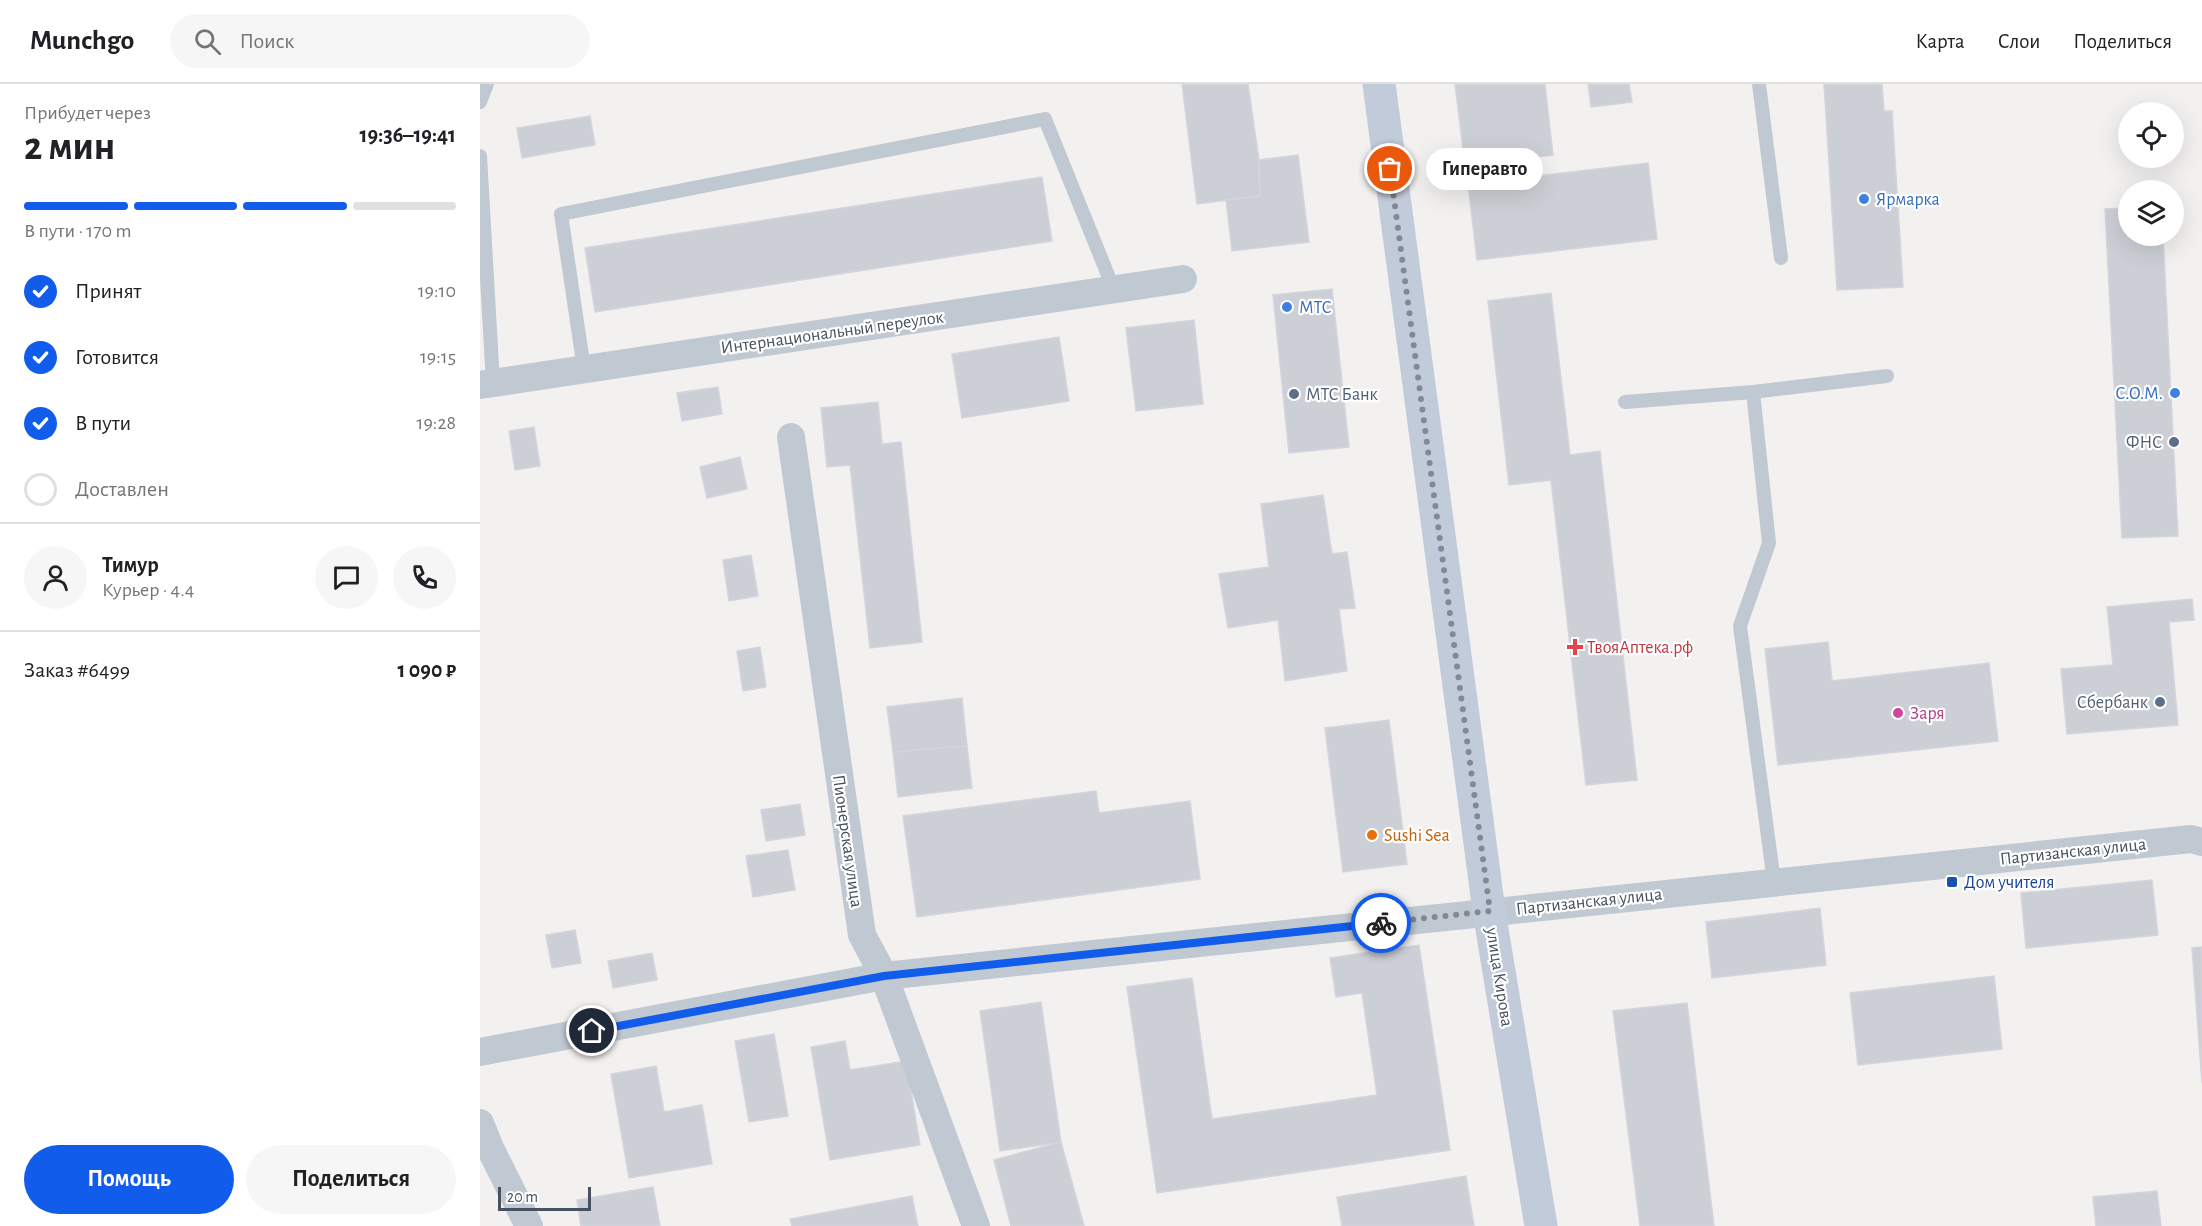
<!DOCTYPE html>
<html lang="ru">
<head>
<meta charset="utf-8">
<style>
  body { margin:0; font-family:"Alegreya Sans",sans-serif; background:#f6f6f6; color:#202124; height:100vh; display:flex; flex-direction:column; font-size:22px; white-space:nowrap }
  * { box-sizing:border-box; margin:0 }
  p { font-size:20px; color:#757577 }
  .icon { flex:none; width:33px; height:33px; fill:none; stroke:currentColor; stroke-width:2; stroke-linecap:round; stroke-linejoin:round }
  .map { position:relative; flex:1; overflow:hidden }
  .drawer { display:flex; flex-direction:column; background:#fff; width:480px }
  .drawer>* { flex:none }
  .tools { position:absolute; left:1638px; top:18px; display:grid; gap:12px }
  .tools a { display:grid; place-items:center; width:66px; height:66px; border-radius:50%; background:#fff; box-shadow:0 6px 24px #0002; font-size:30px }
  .scale { position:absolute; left:18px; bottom:15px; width:93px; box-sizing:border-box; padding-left:6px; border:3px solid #47515f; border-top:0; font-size:16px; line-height:21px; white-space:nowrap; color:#47515f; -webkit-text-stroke:4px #fff; paint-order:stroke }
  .pin { position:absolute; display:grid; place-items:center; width:51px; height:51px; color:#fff; margin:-26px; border:3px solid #fff; border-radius:50%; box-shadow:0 2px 6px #0007 }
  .courier { position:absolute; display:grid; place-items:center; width:60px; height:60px; margin:-30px; border:4px solid #125ceb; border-radius:50%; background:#fff; color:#222; box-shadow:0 2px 8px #0007 }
  .bubble { position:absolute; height:42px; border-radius:21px; background:#fff; box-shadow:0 6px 24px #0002; font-size:20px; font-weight:700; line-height:42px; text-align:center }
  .overview em { font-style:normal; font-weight:700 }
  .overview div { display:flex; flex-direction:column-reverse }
  .overview { display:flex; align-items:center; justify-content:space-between; height:102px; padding:0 24px }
  h1 { font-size:39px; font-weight:700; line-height:45px }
  .bar { display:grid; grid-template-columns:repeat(4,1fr); gap:9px 6px; align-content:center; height:72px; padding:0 24px }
  .bar i { height:8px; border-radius:4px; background:#e0e0e0 }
  .bar .selected { background:#125ceb }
  .bar p { grid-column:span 4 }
  .line { display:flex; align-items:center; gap:15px; padding:0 24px; border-top:2px solid #e0e0e0 }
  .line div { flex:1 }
  .round { display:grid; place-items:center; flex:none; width:63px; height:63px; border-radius:32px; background:#f6f6f6 }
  ol { padding:0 24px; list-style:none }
  li { display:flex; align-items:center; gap:18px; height:66px }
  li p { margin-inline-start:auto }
  li .icon { padding:6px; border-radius:50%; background:#125ceb; color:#fff; stroke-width:4 }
  li:last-child { color:#757577 }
  li i { width:33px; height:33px; border:3px solid #e0e0e0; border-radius:50% }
  .button { display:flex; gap:12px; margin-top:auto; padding:12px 24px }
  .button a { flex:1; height:69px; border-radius:36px; background:#125ceb; color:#fff; font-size:24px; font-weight:700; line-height:69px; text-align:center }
  .button a+a { background:#f6f6f6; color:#202124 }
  header { display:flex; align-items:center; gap:36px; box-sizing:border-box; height:84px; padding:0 30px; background:#fff; border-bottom:2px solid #e0e0e0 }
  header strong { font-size:28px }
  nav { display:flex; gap:33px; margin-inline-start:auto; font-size:21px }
  .search { width:420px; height:54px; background:#f6f6f6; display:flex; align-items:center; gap:15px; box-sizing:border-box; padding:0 21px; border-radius:33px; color:#757577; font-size:22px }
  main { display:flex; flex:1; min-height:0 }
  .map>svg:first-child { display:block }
</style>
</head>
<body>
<header>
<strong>Munchgo</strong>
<div class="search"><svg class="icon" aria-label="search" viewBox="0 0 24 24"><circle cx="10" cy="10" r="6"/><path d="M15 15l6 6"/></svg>Поиск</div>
<nav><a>Карта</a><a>Слои</a><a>Поделиться</a></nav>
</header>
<main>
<section class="drawer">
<div class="overview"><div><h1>2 мин</h1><p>Прибудет через</p></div><em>19:36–19:41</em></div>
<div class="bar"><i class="selected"></i><i class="selected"></i><i class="selected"></i><i></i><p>В пути · 170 m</p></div>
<ol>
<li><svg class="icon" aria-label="check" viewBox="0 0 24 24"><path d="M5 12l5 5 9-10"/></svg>Принят<p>19:10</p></li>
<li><svg class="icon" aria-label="check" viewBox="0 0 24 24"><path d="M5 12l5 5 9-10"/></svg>Готовится<p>19:15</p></li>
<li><svg class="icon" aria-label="check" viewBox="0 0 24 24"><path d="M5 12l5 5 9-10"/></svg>В пути<p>19:28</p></li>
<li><i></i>Доставлен</li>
</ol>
<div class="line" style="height:108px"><a class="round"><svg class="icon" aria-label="person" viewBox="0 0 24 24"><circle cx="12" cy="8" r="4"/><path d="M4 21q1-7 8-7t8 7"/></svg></a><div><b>Тимур</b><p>Курьер · 4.4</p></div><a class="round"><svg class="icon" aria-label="chat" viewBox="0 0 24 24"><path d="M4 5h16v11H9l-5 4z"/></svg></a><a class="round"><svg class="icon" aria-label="phone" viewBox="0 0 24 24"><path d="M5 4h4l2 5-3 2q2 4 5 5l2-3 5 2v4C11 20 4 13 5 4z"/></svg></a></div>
<div class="line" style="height:78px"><div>Заказ #6499</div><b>1 090 ₽</b></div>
<div class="button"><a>Помощь</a><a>Поделиться</a></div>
</section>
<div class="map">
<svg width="1722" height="1142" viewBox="0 0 1722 1142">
  <rect width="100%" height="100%" fill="#f3f0f0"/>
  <!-- building -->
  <g fill="#cccfd5" stroke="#d4d5dc" stroke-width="1.5">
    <polygon points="702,0 768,0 779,76 780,112 717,120"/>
    <polygon points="975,0 1065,0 1073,71 985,81"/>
    <polygon points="1108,0 1149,0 1152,18 1111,23"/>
    <polygon points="1344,0 1402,0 1404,27 1412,27 1423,203 1357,206"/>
    <polygon points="110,32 115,61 42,74 37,44"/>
    <polygon points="818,71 829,158 752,167 746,116 780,112 779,76"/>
    <polygon points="1168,79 1177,155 997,176 988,100"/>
    <polygon points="562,93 572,157 115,228 105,164"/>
    <polygon points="1648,124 1648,152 1683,152 1698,452 1642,454 1625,125"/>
    <polygon points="852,205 869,363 809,369 793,211"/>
    <polygon points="1071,209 1090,371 1120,367 1157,696 1106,701 1071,396 1029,401 1008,217"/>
    <polygon points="714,236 723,320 656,327 646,244"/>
    <polygon points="579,253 589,317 482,334 472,270"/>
    <polygon points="238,303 242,330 202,337 197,309"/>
    <polygon points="398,318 402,360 421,358 442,558 390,564 370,381 347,383 341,324"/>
    <polygon points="54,343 60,382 35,386 29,347"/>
    <polygon points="260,373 267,405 227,414 220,383"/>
    <polygon points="843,411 852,470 867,468 875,524 859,525 867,587 805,597 798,536 748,544 739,490 789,483 781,420"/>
    <polygon points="271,471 278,512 249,517 243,476"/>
    <polygon points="1712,515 1714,536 1689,538 1698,641 1587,650 1581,585 1633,581 1627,523"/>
    <polygon points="1348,558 1352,597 1509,579 1518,657 1298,681 1285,565"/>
    <polygon points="280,563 286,603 263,607 257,567"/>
    <polygon points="482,614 487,662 413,668 407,623"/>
    <polygon points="909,636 927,780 863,788 845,644"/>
    <polygon points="487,662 492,704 418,713 413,668"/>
    <polygon points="616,707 619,729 710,717 720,795 437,833 423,732"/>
    <polygon points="320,720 325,751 286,757 281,726"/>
    <polygon points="308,766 315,806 273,813 266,772"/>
    <polygon points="1672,796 1678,851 1546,864 1541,809"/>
    <polygon points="1340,824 1346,881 1232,894 1226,838"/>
    <polygon points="95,846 101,879 72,884 66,851"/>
    <polygon points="939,861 970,1066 677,1109 647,903 712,894 732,1035 897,1011 882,909 856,913 850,874"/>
    <polygon points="1722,863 1722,999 1712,864"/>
    <polygon points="172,869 177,896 133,904 128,877"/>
    <polygon points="1514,892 1522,965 1378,981 1370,909"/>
    <polygon points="561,918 581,1058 520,1067 500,927"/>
    <polygon points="1207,919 1234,1142 1160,1142 1133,927"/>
    <polygon points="294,950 308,1032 269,1038 255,957"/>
    <polygon points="365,957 370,986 426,977 440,1061 350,1076 331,963"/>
    <polygon points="176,982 184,1028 222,1021 232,1080 149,1094 131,990"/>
    <polygon points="581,1058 604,1142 531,1142 514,1076"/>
    <polygon points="986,1092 994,1142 862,1142 857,1113"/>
    <polygon points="173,1103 180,1142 101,1142 97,1116"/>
    <polygon points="1677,1107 1681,1142 1616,1142 1613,1113"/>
    <polygon points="432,1112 438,1142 312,1142 310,1135"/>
  </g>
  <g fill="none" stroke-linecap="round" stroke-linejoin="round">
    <!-- service -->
    <g stroke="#c0c9d2" stroke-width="14">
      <polyline points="1279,0 1301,174"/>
      <polyline points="0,18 7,0"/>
      <polyline points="0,72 13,299"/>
      <polyline points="104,285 81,130 565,35 634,206"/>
      <polyline points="1273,308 1289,459 1260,542 1294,798"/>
      <polyline points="1145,318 1273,308 1407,292"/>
    </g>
    <!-- minor -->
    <g stroke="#c0c9d2" stroke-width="28">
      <polyline points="0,301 703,195"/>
      <polyline points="311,353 382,851 404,892 496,1142"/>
      <polyline points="0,968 404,892 1711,755 1722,758"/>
      <polyline points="0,1039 10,1064 49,1142"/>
    </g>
    <!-- secondary -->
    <polyline stroke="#c2cbda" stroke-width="33" points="899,0 1009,827 1061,1142"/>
  </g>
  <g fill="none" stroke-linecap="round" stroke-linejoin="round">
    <!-- done -->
    <polyline stroke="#838992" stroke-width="6" stroke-dasharray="0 10.8" points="901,839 1010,827 910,85"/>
    <!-- route -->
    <polyline stroke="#125ceb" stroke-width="8" points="112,947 404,892 901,839"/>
  </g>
  <!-- markers -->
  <g fill="#3f7fe0" stroke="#fff" stroke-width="2">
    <circle cx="1384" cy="115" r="6"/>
    <circle cx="807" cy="223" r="6"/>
    <circle cx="1695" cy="309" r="6"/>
  </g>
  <g fill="#5c6f8a" stroke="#fff" stroke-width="2">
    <circle cx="814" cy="310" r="6"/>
    <circle cx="1694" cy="358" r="6"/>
    <circle cx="1680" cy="618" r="6"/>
  </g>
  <path fill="#e0444e" stroke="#fff" stroke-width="2" d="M1092 554h6v6h6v6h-6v6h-6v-6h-6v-6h6z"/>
  <circle fill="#d1479c" stroke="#fff" stroke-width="2" cx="1418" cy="629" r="6"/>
  <circle fill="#e8710a" stroke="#fff" stroke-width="2" cx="892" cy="751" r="6"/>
  <rect fill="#1a4fb4" stroke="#fff" stroke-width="2" x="1466" y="792" width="12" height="12" rx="3"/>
  <g text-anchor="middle" stroke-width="4.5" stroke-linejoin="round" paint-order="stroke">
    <!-- shop labels -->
    <g font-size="18" fill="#366cbe" stroke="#fff" text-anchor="start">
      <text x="1396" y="121">Ярмарка</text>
      <text x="819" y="229">МТС</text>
      <text x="1683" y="315" text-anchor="end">С.О.М.</text>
    </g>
    <!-- street labels -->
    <g font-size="18" fill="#47515f" stroke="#fff">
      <text transform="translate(352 248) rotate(-8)" y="6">Интернациональный переулок</text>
      <text transform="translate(368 757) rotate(82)" y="6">Пионерская улица</text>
      <text transform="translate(1593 767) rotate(-6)" y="6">Партизанская улица</text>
      <text transform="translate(1109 817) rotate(-6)" y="6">Партизанская улица</text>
      <text transform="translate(1020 893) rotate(81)" y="6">улица Кирова</text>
    </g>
    <!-- service labels -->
    <g font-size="18" fill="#4e5e75" stroke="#fff" text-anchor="end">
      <text x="826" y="316" text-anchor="start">МТС Банк</text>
      <text x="1682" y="364">ФНС</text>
      <text x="1668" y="624">Сбербанк</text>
    </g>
    <!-- health labels -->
    <g font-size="18" fill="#be3a42" stroke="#fff" text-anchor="start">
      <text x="1107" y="569">ТвояАптека.рф</text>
    </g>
    <!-- hotel labels -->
    <g font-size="18" fill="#b23c85" stroke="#fff" text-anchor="start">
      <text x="1430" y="635">Заря</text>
    </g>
    <!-- food labels -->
    <g font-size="18" fill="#c56008" stroke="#fff" text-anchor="start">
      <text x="904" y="757">Sushi Sea</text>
    </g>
    <!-- transit labels -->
    <g font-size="18" fill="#164399" stroke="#fff" text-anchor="start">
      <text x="1484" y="804">Дом учителя</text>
    </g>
  </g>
</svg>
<div class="tools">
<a><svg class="icon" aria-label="locate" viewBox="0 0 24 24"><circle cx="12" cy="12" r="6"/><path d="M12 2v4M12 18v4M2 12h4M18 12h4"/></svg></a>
<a><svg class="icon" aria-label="layers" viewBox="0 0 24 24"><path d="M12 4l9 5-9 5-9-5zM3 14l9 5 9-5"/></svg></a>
</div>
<div class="scale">20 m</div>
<div class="pin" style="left:910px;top:85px;background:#ea580c"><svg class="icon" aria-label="bag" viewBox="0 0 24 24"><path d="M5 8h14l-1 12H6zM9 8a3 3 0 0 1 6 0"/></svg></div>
<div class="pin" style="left:112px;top:947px;background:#1f2937"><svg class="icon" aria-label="home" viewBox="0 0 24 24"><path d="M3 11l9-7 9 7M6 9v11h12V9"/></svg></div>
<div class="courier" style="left:901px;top:839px"><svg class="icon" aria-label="bike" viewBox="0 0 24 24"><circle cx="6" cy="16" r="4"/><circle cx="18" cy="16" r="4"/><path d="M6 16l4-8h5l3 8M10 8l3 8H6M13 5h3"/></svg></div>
<div class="bubble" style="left:946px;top:64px;width:117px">Гиперавто</div>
</div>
</main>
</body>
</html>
